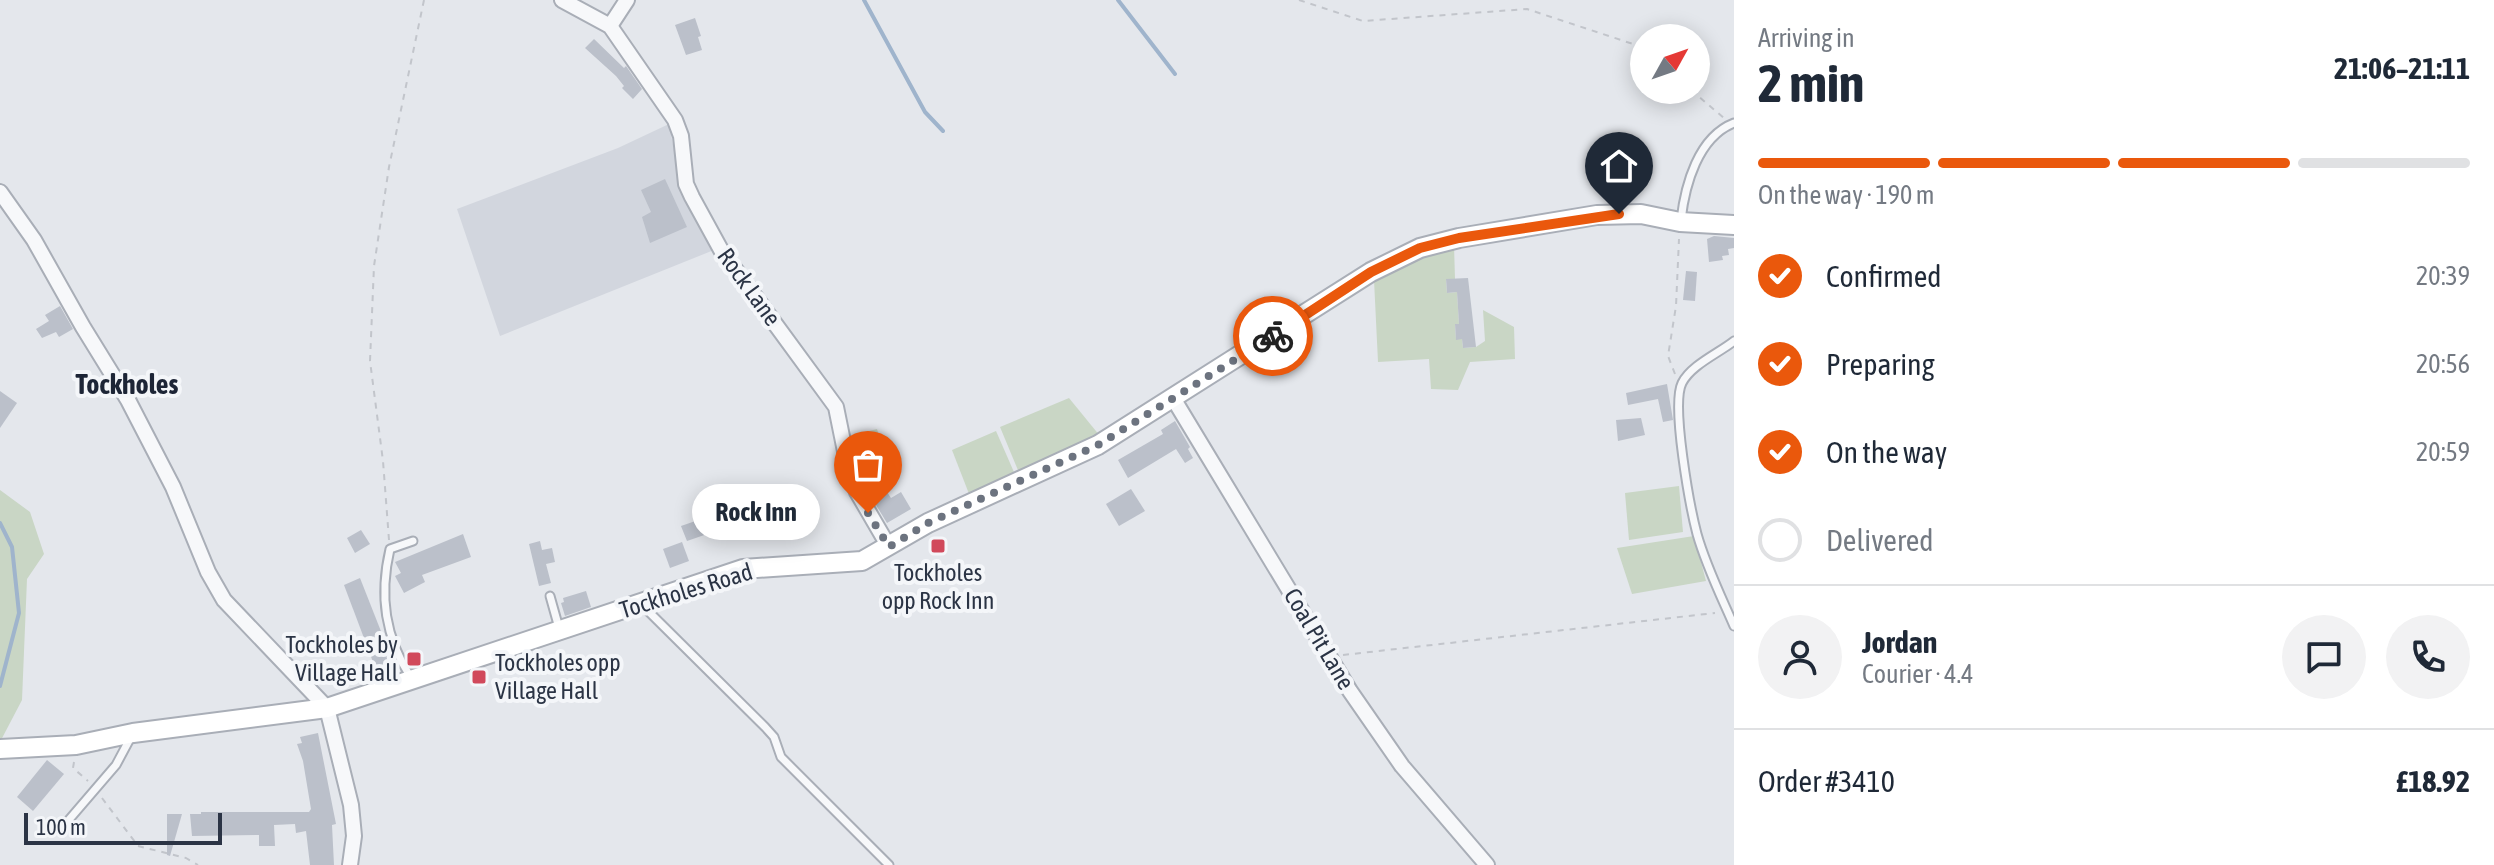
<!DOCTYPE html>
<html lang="en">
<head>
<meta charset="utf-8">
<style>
  body { margin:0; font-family:"Asap Condensed",sans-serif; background:#f2f2f3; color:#1f2937; height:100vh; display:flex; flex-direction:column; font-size:30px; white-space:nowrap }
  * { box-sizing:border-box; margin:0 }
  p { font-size:26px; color:#747a83 }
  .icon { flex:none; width:44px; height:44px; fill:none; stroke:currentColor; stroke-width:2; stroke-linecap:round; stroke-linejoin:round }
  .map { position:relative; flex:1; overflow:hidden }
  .details { display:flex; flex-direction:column; background:#fff; width:760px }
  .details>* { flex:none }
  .needle { width:52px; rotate:50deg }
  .tools { position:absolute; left:1630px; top:24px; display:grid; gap:16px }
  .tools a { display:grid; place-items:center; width:80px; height:80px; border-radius:50%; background:#fff; box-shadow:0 4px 20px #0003; font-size:40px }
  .scale { position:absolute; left:24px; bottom:20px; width:198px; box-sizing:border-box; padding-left:8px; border:4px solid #2b3445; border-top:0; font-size:22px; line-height:28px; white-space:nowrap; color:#2b3445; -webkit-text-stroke:6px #f4f6f9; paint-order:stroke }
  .pin { position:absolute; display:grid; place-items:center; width:68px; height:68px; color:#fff; margin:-82px -34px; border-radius:50% 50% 50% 0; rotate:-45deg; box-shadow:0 0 8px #0007 }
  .pin .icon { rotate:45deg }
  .courier { position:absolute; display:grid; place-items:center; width:80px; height:80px; margin:-40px; border:6px solid #ea580c; border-radius:50%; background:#fff; color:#222; box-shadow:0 2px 10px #0007 }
  .bubble { position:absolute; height:56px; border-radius:28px; background:#fff; box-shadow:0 4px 20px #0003; font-size:26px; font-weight:700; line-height:56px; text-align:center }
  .headline em { font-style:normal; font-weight:700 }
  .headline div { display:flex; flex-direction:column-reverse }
  .headline { display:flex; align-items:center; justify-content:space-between; height:136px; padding:0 24px }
  h1 { font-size:52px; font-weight:700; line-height:60px }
  .bar { display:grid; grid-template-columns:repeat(4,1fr); gap:12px 8px; align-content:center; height:96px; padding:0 24px }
  .bar i { height:10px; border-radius:6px; background:#e0e1e3 }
  .bar .current { background:#ea580c }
  .bar p { grid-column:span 4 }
  .line { display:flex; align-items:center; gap:20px; padding:0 24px; border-top:2px solid #e0e1e3 }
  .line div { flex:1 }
  .round { display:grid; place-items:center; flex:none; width:84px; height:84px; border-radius:42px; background:#f2f2f3 }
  ol { padding:0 24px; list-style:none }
  li { display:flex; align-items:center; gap:24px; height:88px }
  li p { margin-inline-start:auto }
  li .icon { padding:8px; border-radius:50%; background:#ea580c; color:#fff; stroke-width:4 }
  li:last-child { color:#747a83 }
  li i { width:44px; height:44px; border:4px solid #e0e1e3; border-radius:50% }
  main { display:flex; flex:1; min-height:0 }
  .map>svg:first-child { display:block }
</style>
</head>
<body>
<main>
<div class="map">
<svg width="1734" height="865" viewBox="0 0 1734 865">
  <rect width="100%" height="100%" fill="#e4e7ec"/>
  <!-- built -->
  <polygon fill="#d2d6de" points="669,124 683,196 714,250 500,336 457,209 618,148"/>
  <!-- green -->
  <g fill="#c9d6c5">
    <polygon points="1454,245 1455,279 1446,280 1447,293 1457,292 1459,324 1455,325 1456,339 1462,339 1463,348 1476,347 1485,341 1483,310 1514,327 1515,359 1470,362 1458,390 1431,389 1429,359 1378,362 1374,280 1405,262"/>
    <polygon points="1069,398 1100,436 1020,475 1000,427"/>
    <polygon points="877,429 880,439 887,439 899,464 876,478 881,491 870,496 857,434"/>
    <polygon points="996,431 1017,479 971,499 952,450"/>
    <polygon points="1679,486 1683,532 1629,540 1625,493"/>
    <polygon points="0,490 30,512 44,554 27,579 22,700 0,742"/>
    <polygon points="1694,536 1706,581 1632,594 1617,548"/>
  </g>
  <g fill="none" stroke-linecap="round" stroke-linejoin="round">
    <!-- stream -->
    <g stroke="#9fb4cc" stroke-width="4">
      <polyline points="864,0 925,112 943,131"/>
      <polyline points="1118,0 1175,74"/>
      <polyline points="0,523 12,547 19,613 0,686"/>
    </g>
  </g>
  <!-- building -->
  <g fill="#bbc0ca">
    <polygon points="695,18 701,36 698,37 702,50 686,55 675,25"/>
    <polygon points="594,39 624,68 626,66 642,89 633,99 622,88 624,86 616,76 585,48"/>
    <polygon points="665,179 687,227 650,243 642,217 651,212 641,190"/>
    <polygon points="1714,236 1734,238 1734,248 1728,249 1729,255 1722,256 1723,260 1709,262 1707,239"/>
    <polygon points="1686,271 1697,272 1695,301 1683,300"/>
    <polygon points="1468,278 1476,347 1463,348 1462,339 1456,340 1455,324 1459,324 1457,292 1447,293 1446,279"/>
    <polygon points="60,306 73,329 59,337 56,332 42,338 36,329 49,321 45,315"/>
    <polygon points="1667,384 1673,420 1663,422 1658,399 1628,405 1626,393"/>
    <polygon points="0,391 17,403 0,428"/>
    <polygon points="1641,418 1645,435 1618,441 1616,420"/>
    <polygon points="1175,421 1190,447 1188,449 1193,458 1185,463 1176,449 1128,478 1118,460 1163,434 1161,430"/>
    <polygon points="1131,489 1145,511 1119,526 1106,504"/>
    <polygon points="887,492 891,498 901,492 911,509 887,523 873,500"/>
    <polygon points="736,507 742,522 687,541 681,526"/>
    <polygon points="361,530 370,544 355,553 347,538"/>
    <polygon points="463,534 471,557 422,575 425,582 404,593 395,576 401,573 395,562"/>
    <polygon points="540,541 542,550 552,548 555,562 546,564 551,583 539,586 529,544"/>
    <polygon points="682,542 689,561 670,568 663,549"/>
    <polygon points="360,578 397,672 379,678 344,585"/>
    <polygon points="586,591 591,607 565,616 561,603 564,602 563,598"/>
    <polygon points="318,733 336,824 332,825 334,865 310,865 306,831 296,833 295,824 274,825 275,846 259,846 259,835 192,836 190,814 201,814 201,812 309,812 311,809 303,761 297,744 302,743 300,737"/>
    <polygon points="47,760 64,774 33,811 17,797"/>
    <polygon points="167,814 182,814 170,856 167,855"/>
  </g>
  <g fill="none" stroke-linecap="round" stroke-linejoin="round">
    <defs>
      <g id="lane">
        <path d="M1681 220C1685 185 1698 137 1734 123"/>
        <path d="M1734 341C1719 353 1691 365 1682 383 1671 405 1690 507 1697 534 1706 566 1721 596 1734 626"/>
        <polyline points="550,596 559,628"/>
        <polyline points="642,605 765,727 774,737 781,757 889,865"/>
        <path d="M411 678C385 637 379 596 390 549L413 541"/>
        <polyline points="61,829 116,765 132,735"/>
      </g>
      <g id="street">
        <polyline points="562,0 610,26 675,120 681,136 686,184 692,197 721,250 836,407 849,471 857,492 889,547"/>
        <polyline points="610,26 627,0"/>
        <polyline points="0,192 34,240 83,327 128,400 173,487 208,572 224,600 327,708 351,805 354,836 350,865"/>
        <polyline points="1173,398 1350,691 1402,766 1487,865"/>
      </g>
      <polyline id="secondary" points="0,749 76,745 133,733 327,708 743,569 862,561 928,523 1098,445 1371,272 1420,248 1459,238 1597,215 1641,214 1680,222 1734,225"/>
    </defs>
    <!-- lane casing -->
    <use href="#lane" stroke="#a9aeb7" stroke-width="11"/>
    <!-- street casing -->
    <use href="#street" stroke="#a9aeb7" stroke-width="18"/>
    <!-- secondary casing -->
    <use href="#secondary" stroke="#a9aeb7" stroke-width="22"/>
    <!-- path -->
    <g stroke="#c2c5cb" stroke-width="2" stroke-dasharray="6 6" stroke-linecap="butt">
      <polyline points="1299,0 1363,21 1527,9 1639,46 1644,50"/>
      <polyline points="1691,90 1724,118"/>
      <polyline points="1675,374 1668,356 1676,306 1679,239"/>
      <polyline points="389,540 383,461 370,361 374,266 389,167 424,0"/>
      <polyline points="1343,655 1715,613"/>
      <polyline points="74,762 73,768 88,781"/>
      <polyline points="102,798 138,846 186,858 198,865"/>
    </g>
    <!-- lane -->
    <use href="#lane" stroke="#f7f8fa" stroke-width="7"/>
    <!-- street -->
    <use href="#street" stroke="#f7f8fa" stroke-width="14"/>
    <!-- secondary -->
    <use href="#secondary" stroke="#fff" stroke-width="18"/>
  </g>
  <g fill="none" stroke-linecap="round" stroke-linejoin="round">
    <!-- done -->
    <polyline stroke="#6c737f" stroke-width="8" stroke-dasharray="0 14.4" points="868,513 889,547 928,523 1098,445 1273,336"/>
    <!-- route -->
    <polyline stroke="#ea580c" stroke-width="10" points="1273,336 1371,272 1420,248 1459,238 1619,214"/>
  </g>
  <!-- markers -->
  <g fill="#d1495b" stroke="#f4f6f9" stroke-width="3">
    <rect x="930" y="538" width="16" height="16" rx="4"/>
    <rect x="406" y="651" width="16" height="16" rx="4"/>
    <rect x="471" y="669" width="16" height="16" rx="4"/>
  </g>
  <g text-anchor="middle" stroke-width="8" stroke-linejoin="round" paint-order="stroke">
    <!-- street labels -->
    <g font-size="24" fill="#2b3445" stroke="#f4f6f9">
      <text transform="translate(749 287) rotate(54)" y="8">Rock Lane</text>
      <text transform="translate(686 591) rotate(-17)" y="8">Tockholes Road</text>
      <text transform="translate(1319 639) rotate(59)" y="8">Coal Pit Lane</text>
    </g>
    <!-- poi labels -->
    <g font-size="24" fill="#2b3445" stroke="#f4f6f9">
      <text x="938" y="581">Tockholes<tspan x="938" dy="28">opp Rock Inn</tspan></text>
      <text x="398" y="653" text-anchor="end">Tockholes by<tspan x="398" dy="28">Village Hall</tspan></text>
      <text x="495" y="671" text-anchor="start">Tockholes opp<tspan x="495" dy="28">Village Hall</tspan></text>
    </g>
    <!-- quarter labels -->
    <g font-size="28" font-weight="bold" fill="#1d2536" stroke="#f4f6f9">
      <text x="127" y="394">Tockholes</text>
    </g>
  </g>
</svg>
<div class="tools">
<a><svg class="needle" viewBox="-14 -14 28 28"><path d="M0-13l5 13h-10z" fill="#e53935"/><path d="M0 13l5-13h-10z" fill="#747a83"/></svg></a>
</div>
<div class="scale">100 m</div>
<div class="pin" style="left:868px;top:513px;background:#ea580c"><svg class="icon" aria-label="bag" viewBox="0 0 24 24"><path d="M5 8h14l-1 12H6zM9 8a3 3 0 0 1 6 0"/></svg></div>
<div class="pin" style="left:1619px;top:214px;background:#1f2937"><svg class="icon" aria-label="home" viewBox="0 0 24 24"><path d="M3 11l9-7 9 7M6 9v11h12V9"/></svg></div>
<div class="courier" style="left:1273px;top:336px"><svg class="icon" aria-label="bike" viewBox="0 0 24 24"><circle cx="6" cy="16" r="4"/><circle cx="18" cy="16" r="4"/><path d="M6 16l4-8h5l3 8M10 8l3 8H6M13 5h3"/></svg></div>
<div class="bubble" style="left:692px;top:484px;width:128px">Rock Inn</div>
</div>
<section class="details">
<div class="headline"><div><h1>2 min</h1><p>Arriving in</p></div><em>21:06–21:11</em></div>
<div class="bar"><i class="current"></i><i class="current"></i><i class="current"></i><i></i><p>On the way · 190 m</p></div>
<ol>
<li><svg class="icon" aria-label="check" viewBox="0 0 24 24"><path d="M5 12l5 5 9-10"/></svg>Confirmed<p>20:39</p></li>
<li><svg class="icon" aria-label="check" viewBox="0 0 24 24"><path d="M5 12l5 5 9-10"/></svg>Preparing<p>20:56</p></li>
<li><svg class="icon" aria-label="check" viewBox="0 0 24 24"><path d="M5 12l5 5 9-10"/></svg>On the way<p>20:59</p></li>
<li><i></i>Delivered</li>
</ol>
<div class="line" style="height:144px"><a class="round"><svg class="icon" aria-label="person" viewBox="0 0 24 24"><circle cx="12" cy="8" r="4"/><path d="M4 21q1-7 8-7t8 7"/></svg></a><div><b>Jordan</b><p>Courier · 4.4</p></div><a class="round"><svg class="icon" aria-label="chat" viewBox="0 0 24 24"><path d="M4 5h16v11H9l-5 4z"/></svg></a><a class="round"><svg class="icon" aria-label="phone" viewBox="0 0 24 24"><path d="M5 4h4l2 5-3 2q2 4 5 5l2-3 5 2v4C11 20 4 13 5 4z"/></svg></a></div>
<div class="line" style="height:104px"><div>Order #3410</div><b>£18.92</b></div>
</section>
</main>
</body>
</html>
